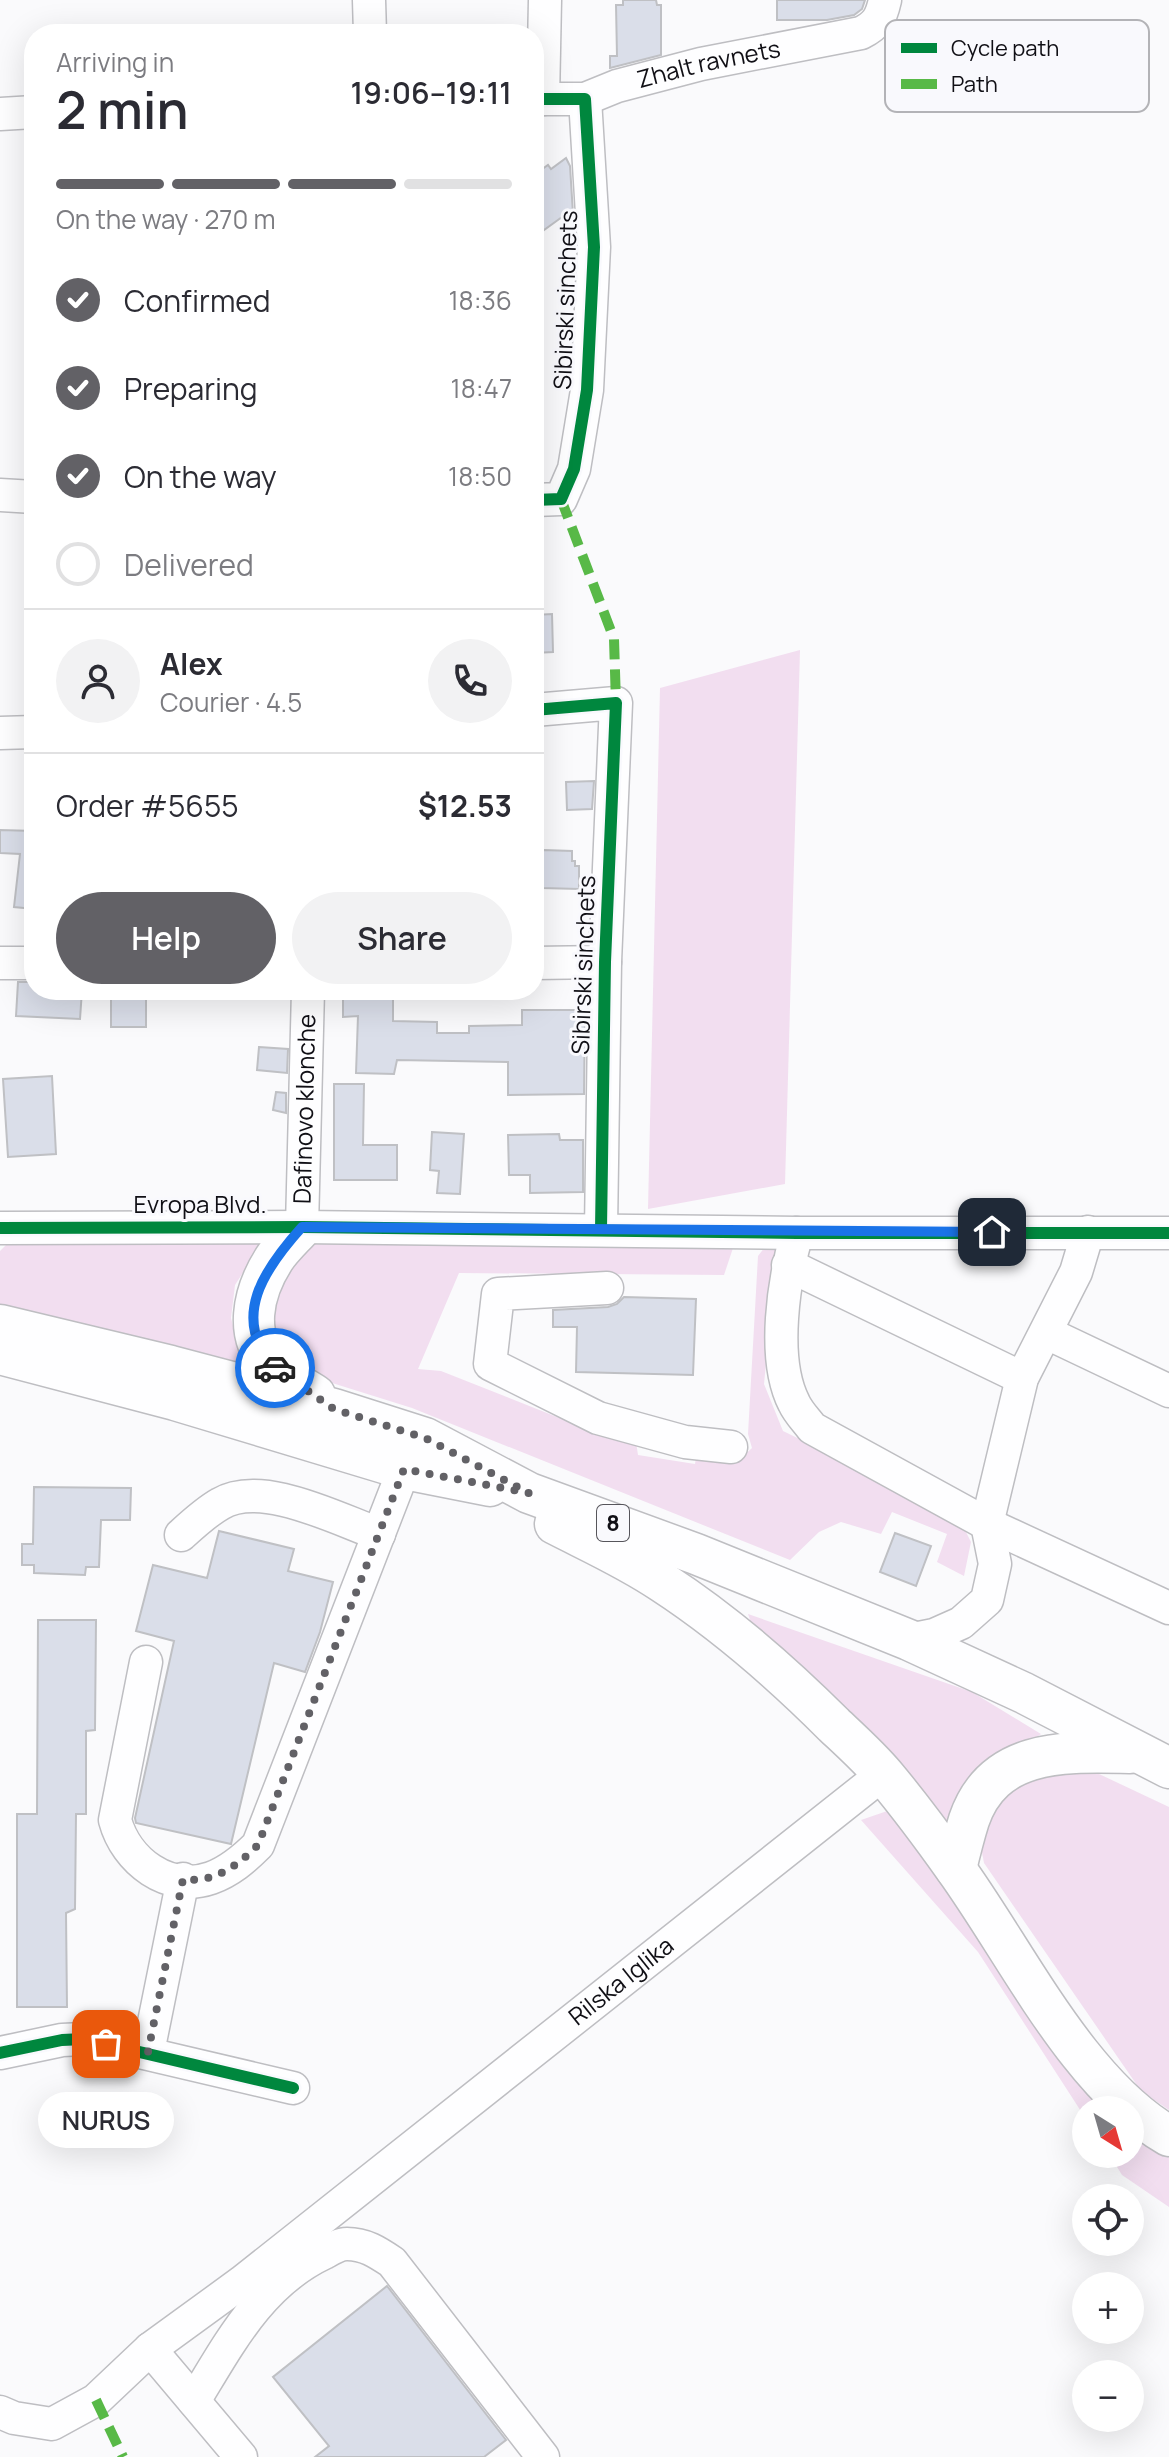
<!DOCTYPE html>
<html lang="en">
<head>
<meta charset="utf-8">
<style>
  body { margin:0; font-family:Manrope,sans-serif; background:#f2f2f3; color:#2b2b33; height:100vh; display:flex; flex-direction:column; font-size:30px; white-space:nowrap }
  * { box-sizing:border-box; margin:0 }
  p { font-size:26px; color:#7c7c81 }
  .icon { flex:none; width:44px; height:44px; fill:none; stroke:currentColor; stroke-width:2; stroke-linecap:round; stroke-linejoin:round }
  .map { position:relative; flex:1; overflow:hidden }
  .sheet { position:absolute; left:24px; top:24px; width:520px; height:976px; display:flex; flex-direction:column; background:#fff; border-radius:32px; box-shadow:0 8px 32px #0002 }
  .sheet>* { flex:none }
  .needle { width:52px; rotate:143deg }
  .tools { position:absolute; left:1072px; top:2096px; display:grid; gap:16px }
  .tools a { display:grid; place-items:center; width:72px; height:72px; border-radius:50%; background:#fff; box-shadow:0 8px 32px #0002; font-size:40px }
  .pin { position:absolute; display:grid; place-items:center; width:68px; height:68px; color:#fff; margin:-34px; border-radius:16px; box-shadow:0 4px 12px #0006 }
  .courier { position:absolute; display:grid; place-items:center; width:80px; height:80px; margin:-40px; border:6px solid #1a73e8; border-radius:50%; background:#fff; color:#222; box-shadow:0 2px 10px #0007 }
  .bubble { position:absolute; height:56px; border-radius:28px; background:#fff; box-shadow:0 8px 32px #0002; font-size:26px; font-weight:600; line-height:56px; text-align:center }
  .head em { font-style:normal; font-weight:600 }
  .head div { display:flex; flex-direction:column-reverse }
  .head { display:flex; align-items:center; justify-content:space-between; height:136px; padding:0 32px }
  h1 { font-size:52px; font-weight:600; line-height:60px }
  .bar { display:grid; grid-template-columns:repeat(4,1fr); gap:12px 8px; align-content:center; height:96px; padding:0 32px }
  .bar i { height:10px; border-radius:6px; background:#e1e1e2 }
  .bar .current { background:#626166 }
  .bar p { grid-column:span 4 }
  .line { display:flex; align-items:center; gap:20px; padding:0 32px; border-top:2px solid #e1e1e2 }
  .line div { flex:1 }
  .round { display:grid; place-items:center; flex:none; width:84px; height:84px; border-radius:42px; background:#f2f2f3 }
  ol { padding:0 32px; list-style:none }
  li { display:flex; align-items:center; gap:24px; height:88px }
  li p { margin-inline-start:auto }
  li .icon { padding:8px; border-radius:50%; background:#626166; color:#fff; stroke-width:4 }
  li:last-child { color:#7c7c81 }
  li i { width:44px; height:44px; border:4px solid #e1e1e2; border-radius:50% }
  .button { display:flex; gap:16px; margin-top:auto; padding:16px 32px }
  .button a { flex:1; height:92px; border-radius:48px; background:#626166; color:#fff; font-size:32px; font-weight:600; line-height:92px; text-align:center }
  .button a+a { background:#f2f2f3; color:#2b2b33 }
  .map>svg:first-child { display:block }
</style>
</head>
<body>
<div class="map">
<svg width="1169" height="2457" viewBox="0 0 1169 2457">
  <rect width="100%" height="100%" fill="#fafafc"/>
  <!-- green -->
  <g fill="#f2def0">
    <polygon points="800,650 785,1184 648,1209 660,688"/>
    <polygon points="9,1242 262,1243 235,1285 231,1318 243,1365 0,1304 0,1251"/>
    <polygon points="309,1244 733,1248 724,1275 459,1273 418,1369 441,1371 557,1417 636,1442 638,1455 695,1464 697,1451 738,1461 752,1448 748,1434 758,1256 765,1247 775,1248 781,1257 770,1323 764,1384 783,1431 849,1463 963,1526 971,1542 964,1576 937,1562 947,1534 892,1512 881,1534 841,1522 819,1532 790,1560 412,1408 297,1372 273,1346 266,1308 278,1275"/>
    <polygon points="748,1614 972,1692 1041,1734 1003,1760 946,1825 755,1634"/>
    <polygon points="1080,1765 1169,1807 1169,2110 1141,2091 984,1863 979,1837 992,1812 1009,1790 1034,1771"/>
    <polygon points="893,1809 1113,2110 1086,2110 1086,2119 978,1952 861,1820"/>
    <polygon points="1130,2131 1169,2153 1169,2207 1122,2175 1109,2154 1130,2154"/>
  </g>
  <!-- building -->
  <g fill="#dadee9" stroke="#bfc0c4" stroke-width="2">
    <polygon points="623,0 656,0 657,5 661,5 661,55 610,68 610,56 617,56 616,5 623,5"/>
    <polygon points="777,0 865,0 862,9 854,15 827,20 777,20"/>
    <polygon points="566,158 570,166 573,214 565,220 562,217 544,230 534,215 534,175 548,165 551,169"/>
    <polygon points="552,614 553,652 534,653 534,615"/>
    <polygon points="594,781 592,809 567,810 566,782"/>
    <polygon points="0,830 34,831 34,909 14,907 20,854 0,853"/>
    <polygon points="543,850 572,851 572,861 575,861 575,866 579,866 579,889 542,888"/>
    <polygon points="18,982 34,982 34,990 82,990 80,1019 16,1016"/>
    <rect x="111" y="990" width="35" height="37"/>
    <polygon points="343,992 393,992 393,1021 437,1022 437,1033 469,1033 469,1026 522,1025 522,1010 585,1010 584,1094 508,1095 508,1062 397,1060 394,1074 356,1073 358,1016 343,1017"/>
    <polygon points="259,1047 288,1049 287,1073 257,1070"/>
    <polygon points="52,1076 56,1154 8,1157 3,1079"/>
    <polygon points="334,1084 364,1084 363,1145 397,1145 397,1180 334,1180"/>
    <polygon points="276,1092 286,1093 286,1113 273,1110"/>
    <polygon points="432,1132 464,1134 460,1194 437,1193 439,1171 430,1170"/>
    <polygon points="559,1134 560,1140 583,1140 583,1192 530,1193 530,1175 509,1175 508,1135"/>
    <polygon points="624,1297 696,1299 693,1375 576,1372 577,1327 553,1327 553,1310 608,1307 617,1304"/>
    <polygon points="34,1487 131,1488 130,1520 101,1520 99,1567 86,1567 85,1575 34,1573 34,1565 22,1565 22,1544 33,1544"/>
    <polygon points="219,1531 294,1549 288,1571 333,1582 320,1632 305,1672 274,1663 231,1844 136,1823 135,1818 174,1641 136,1631 153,1565 207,1578"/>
    <polygon points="895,1533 931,1546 916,1586 880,1572"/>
    <polygon points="38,1620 96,1620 95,1730 86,1731 86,1814 76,1814 75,1909 66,1913 67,2007 17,2007 17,1814 37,1814"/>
    <polygon points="387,2286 506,2440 484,2457 315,2457 329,2446 273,2377"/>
  </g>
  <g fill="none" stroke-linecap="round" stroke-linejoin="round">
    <defs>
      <g id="minor">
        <polyline points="369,0 370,34"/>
        <path id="s1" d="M534 99H585L617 86 701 64 861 33C877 25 881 18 885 0"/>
        <polyline points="543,99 545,0"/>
        <polyline points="0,114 34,112"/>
        <polyline points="0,495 34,497"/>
        <polyline points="534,500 561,499 574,469 587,390 594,247 585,99"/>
        <polyline points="534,710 616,703 605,962 601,1229"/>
        <polyline points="0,733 34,732"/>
        <polyline points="0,963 34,963"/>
        <polyline points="534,963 605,962"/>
        <path id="s2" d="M302 1227 308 990"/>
        <polyline points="0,1228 302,1227 797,1233 1169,1233"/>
        <path d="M797 1233C784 1279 771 1358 794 1403 798 1412 806 1420 812 1428L987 1524 1169 1608"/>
        <polyline points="788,1265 1022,1378"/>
        <polyline points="607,1288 498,1294 490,1364 598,1418 685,1442 731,1447"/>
        <polyline points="1047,1333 1169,1391"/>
        <path d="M181 1535C193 1524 206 1512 220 1504 261 1479 337 1519 379 1534"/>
        <polyline points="909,1640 934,1635 961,1623 987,1600 995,1564 987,1524 1022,1378 1076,1272 1088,1232"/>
        <path d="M146 1662 115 1820C126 1861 168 1893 211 1878 230 1871 244 1859 258 1845L404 1469"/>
        <polyline points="148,2052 183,1879"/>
        <polyline points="0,2053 62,2040 84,2039 293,2088"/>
        <polyline points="150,2349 241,2457"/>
        <path d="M194 2401C229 2344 260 2283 324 2253 331 2249 339 2244 347 2244 365 2244 377 2252 392 2262L543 2457"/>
        <path id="s3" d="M0 2412 14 2418 52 2424 96 2400 150 2349 242 2282 883 1774"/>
      </g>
      <g id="major">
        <path d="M302 1227C293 1237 281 1248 274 1259 253 1292 242 1337 274 1367 285 1378 301 1386 315 1395"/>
        <polyline points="0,1325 171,1366 334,1409 425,1438 529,1493 696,1554 909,1640 1024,1693 1169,1768"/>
        <polyline points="0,1354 175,1400 404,1469 490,1486"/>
        <path d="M555 1524C590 1542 628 1559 662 1582 725 1623 780 1671 834 1725 851 1741 870 1758 885 1776 910 1806 933 1837 955 1868 1016 1952 1078 2084 1169 2136"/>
        <path d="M956 1869C960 1852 964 1836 969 1820 994 1747 1067 1752 1130 1753"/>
      </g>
    </defs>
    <!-- minor casing -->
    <use href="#minor" stroke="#bebec2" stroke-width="35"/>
    <!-- major casing -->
    <use href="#major" stroke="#bebec2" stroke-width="43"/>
    <!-- minor -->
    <use href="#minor" stroke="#fefeff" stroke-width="32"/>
    <!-- major -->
    <use href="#major" stroke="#fefeff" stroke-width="40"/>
    <!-- quiet -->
    <g stroke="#58b947" stroke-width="10" stroke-dasharray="20 10" stroke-linecap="butt">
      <polyline points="561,499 614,639 616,703"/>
      <polyline points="96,2400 123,2457"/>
    </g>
    <defs>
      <g id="cycleway">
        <polyline points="534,99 585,99 594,247 587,390 574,469 561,499 534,500"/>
        <polyline points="534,710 616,703 605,962 601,1229"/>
        <polyline points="0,1228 302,1227 797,1233 1169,1233"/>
        <polyline points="0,2053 62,2040 84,2039 293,2088"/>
      </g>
    </defs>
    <!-- cycleway casing -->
    <use href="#cycleway" stroke="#f9f9fd" stroke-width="17"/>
    <!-- cycleway -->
    <use href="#cycleway" stroke="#00873e" stroke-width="12"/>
  </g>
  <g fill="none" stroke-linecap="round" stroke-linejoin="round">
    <!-- done -->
    <path stroke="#626166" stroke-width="8" stroke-dasharray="0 14.4" d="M106 2044 148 2052 183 1879C213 1884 237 1866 258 1845L404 1469 529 1493 425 1438 334 1409 275 1368"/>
    <!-- route -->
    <path stroke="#1a73e8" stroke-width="10" d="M275 1368C229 1318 265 1268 302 1227L992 1232"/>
  </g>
  <g text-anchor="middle" stroke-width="6" stroke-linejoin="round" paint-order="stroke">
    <!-- shield labels -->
    <rect fill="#f9f9fd" stroke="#56555b" stroke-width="2" x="597" y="1505" width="32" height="36" rx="6"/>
    <g font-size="22" font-weight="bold" fill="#100f15">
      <text x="613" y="1531">8</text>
    </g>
    <!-- street labels -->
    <g font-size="24" fill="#100f15" stroke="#f9f9fd">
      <text dy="8" stroke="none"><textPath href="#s1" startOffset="180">Zhalt ravnets</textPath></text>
      <text transform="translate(566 300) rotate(-88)" y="8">Sibirski sinchets</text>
      <text transform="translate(584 965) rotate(-88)" y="8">Sibirski sinchets</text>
      <text dy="8" stroke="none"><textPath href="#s2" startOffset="118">Dafinovo klonche</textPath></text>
      <text x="200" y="1213">Evropa Blvd.</text>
      <text dy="8" stroke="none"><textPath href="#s3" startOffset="776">Rilska Iglika</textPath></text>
    </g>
  </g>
  <!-- legend -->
  <rect x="885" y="20" width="264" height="92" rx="12" fill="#f9f9fd" stroke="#b3b3b7" stroke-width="2"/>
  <rect x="901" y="43" width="36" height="10" fill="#00873e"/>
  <rect x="901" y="79" width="36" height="10" fill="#58b947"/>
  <g font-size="22" fill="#100f15">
    <text x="951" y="56">Cycle path</text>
    <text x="951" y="92">Path</text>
  </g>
</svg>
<div class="tools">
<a><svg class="needle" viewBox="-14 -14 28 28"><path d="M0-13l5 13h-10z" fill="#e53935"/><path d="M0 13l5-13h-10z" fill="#7c7c81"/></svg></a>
<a><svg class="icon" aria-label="locate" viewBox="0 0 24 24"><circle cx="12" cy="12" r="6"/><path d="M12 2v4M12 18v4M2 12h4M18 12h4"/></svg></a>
<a>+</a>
<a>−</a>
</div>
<div class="pin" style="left:106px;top:2044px;background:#ea580c"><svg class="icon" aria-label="bag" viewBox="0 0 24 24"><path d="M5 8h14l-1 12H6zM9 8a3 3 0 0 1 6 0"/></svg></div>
<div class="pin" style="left:992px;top:1232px;background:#1f2937"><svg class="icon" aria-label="home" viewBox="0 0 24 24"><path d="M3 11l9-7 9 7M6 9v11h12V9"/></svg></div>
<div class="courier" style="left:275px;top:1368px"><svg class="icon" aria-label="car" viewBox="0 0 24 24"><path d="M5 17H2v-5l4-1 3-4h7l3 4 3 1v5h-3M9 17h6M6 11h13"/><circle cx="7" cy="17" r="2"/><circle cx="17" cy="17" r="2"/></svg></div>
<div class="bubble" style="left:38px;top:2092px;width:136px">NURUS</div>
<section class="sheet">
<div class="head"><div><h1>2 min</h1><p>Arriving in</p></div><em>19:06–19:11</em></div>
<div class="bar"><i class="current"></i><i class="current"></i><i class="current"></i><i></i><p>On the way · 270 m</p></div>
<ol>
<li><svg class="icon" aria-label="check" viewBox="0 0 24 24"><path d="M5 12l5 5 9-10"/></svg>Confirmed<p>18:36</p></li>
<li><svg class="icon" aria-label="check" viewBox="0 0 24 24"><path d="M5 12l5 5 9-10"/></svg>Preparing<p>18:47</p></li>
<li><svg class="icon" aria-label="check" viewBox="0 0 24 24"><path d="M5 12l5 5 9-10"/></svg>On the way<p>18:50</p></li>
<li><i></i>Delivered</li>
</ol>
<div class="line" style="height:144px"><a class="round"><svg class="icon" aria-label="person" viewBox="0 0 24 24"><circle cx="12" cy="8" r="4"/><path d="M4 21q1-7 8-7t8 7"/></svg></a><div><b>Alex</b><p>Courier · 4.5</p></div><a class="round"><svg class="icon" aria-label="phone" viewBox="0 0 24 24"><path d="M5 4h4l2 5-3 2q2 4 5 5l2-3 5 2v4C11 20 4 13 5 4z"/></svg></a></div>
<div class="line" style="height:104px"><div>Order #5655</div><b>$12.53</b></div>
<div class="button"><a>Help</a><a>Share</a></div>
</section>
</div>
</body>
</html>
